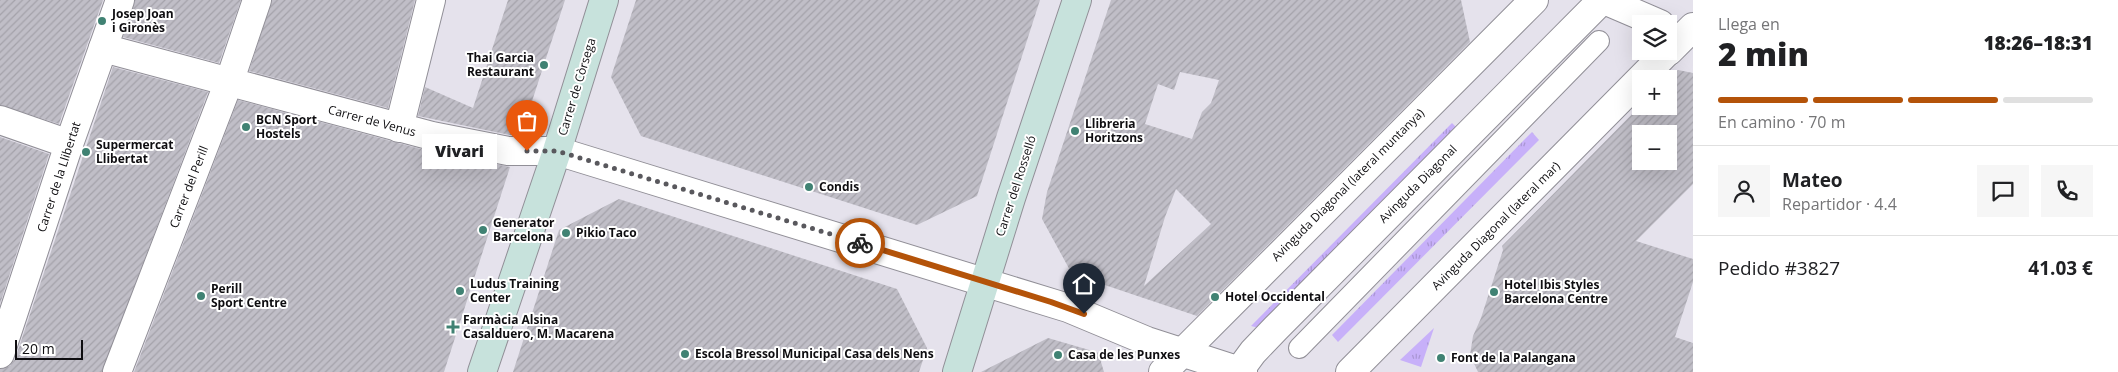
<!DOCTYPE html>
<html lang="es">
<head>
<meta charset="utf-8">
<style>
  body { margin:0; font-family:"Open Sans",sans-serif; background:#f6f6f6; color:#202124; height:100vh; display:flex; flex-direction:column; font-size:19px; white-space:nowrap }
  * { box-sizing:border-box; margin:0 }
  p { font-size:16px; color:#757577 }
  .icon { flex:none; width:28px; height:28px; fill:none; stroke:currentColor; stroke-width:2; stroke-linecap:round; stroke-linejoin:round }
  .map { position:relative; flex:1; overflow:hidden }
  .details { display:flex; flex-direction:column; background:#fff; width:425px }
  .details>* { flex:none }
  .fabs { position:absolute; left:1632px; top:15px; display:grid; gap:10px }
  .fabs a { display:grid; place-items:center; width:45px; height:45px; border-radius:0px; background:#fff; box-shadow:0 5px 20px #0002; font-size:25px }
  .scale { position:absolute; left:15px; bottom:12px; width:68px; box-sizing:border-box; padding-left:5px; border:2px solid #0e0d10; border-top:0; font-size:14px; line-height:18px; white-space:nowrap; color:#0e0d10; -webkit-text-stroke:4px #fff; paint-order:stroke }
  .pin { position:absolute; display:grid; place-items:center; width:42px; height:42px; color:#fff; margin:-51px -21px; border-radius:50% 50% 50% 0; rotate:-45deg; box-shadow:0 0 5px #0007 }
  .pin .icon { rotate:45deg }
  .courier { position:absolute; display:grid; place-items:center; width:50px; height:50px; margin:-25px; border:4px solid #b45309; border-radius:50%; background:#fff; color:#222; box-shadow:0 1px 6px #0007 }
  .bubble { position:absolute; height:35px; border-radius:0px; background:#fff; box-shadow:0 5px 20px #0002; font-size:16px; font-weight:800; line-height:35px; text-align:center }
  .summary em { font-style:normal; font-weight:800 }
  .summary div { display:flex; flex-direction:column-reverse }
  .summary { display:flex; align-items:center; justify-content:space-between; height:85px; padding:0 25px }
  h1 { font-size:32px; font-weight:800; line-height:38px }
  .bar { display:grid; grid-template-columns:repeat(4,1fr); gap:8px 5px; align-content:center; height:60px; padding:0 25px }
  .bar i { height:6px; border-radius:4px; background:#e0e0e0 }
  .bar .current { background:#b45309 }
  .bar p { grid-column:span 4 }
  .line { display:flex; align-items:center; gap:12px; padding:0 25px; border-top:1px solid #e0e0e0 }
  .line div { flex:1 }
  .round { display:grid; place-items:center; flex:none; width:52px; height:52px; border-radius:0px; background:#f6f6f6 }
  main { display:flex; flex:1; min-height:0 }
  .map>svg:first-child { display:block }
</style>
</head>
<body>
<main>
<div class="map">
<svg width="1693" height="372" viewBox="0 0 1693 372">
  <defs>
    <pattern id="grass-tufts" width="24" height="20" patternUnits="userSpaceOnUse" patternTransform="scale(1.25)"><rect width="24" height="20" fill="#c7b0f9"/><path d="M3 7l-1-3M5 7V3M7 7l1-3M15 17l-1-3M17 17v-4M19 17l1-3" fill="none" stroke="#aa96d4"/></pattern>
    <pattern id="building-hatch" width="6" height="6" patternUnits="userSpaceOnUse" patternTransform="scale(1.25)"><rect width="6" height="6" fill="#c0bec7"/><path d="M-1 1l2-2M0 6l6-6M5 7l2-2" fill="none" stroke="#a4a2aa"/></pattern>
  </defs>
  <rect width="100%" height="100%" fill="#e5e2ec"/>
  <!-- grass -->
  <g fill="url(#grass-tufts)">
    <polygon points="1452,123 1460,131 1263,329 1251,326"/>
    <polygon points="1532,132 1539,140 1338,342 1332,335"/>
    <polygon points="1434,328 1421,367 1400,360"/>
  </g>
  <!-- building -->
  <g fill="url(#building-hatch)" fill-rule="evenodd">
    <polygon points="0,0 103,0 59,124 0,105"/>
    <polygon points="135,0 241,0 219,63 123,37"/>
    <polygon points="272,0 415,0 388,108 249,71"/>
    <polygon points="508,0 565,0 521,135 510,135 418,116 425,87 473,108"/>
    <polygon points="636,0 1040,0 977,196 917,225 641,136 611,77"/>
    <path d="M1111 0H1461L1470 42 1197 316 1072 274 1042 219 1047 192ZM1180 72 1219 80 1211 103 1202 112 1192 139 1145 124 1158 84 1174 90ZM1176 189 1211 224 1144 286 1165 217Z"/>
    <polygon points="113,67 208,92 102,372 0,372 0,369 10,366 15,359"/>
    <path d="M1678 70 1693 73V184L1636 241 1693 259V282L1675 337 1693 343V372H1478L1470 355 1473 336 1481 318 1503 250 1502 246 1641 105 1669 106V79H1667ZM1641 134H1669V161H1641Z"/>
    <polygon points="238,100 428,151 510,167 444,372 134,372"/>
    <polygon points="0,137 49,154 0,304"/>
    <polygon points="619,199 897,289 927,348 919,372 513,372 559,230"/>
    <polygon points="1048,338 1103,354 1101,362 1104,372 981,372"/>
  </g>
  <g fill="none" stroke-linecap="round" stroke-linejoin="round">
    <defs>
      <polyline id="pedestrian" points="1299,348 1599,41"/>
      <g id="minor">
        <polyline points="103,48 432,136 508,151 557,151 1068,308 1147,341 1243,372"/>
        <polyline points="0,120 69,144"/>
        <polyline points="399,128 431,0"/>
        <polyline points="0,354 69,144 120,0"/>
        <polyline points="1239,371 1253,352 1276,328 1602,0"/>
        <polyline points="117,372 233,71 257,0"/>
      </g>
      <g id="tertiary">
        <polyline points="1604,0 1660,24"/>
        <polyline points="1669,51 1693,27"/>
        <polyline points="1163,372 1534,0"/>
        <polyline points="1238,372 1239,371"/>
        <polyline points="1350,372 1668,51"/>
      </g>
      <g id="secondary">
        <polyline points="482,372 557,151 604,0"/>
        <polyline points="957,372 1011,198 1077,0"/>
      </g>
    </defs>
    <!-- pedestrian casing -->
    <use href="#pedestrian" stroke="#918f97" stroke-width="22"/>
    <!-- minor casing -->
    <use href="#minor" stroke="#918f97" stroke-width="30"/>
    <!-- tertiary casing -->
    <use href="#tertiary" stroke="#918f97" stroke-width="30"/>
    <!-- secondary casing -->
    <use href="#secondary" stroke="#918f97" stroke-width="30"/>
    <!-- pedestrian -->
    <use href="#pedestrian" stroke="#fff" stroke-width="20"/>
    <!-- minor -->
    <use href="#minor" stroke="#fff" stroke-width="28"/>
    <!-- tertiary -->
    <use href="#tertiary" stroke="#fff" stroke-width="28"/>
    <!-- secondary -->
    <use href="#secondary" stroke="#c7e2dc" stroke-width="28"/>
  </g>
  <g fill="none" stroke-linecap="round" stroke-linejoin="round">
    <!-- done -->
    <polyline stroke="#59585d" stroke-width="5" stroke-dasharray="0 9" points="527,151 557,151 860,243"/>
    <!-- route -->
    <polyline stroke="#b45309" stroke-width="6" points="860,243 1051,302 1084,314"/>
  </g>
  <!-- markers -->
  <g fill="#408273" stroke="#fff" stroke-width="2">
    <circle cx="102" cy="21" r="5"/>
    <circle cx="544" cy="65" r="5"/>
    <circle cx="246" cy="127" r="5"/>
    <circle cx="1075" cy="131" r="5"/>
    <circle cx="86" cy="152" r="5"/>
    <circle cx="809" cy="187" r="5"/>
    <circle cx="483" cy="230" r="5"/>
    <circle cx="566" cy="233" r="5"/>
    <circle cx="460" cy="291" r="5"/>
    <circle cx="1494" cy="292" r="5"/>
    <circle cx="201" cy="296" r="5"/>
    <circle cx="1215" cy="297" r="5"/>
    <path d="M450.5 319.5h5v5h5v5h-5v5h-5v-5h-5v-5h5z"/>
    <circle cx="685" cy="354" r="5"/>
    <circle cx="1058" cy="355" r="5"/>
    <circle cx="1441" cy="358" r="5"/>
  </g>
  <g text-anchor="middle" stroke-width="4" stroke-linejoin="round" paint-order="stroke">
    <!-- poi labels -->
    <g font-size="12" font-weight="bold" fill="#0e0d10" stroke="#fff" text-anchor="start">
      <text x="112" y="18">Josep Joan<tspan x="112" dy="14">i Gironès</tspan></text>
      <text x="534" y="62" text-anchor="end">Thai Garcia<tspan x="534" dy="14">Restaurant</tspan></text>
      <text x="256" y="124">BCN Sport<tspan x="256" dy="14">Hostels</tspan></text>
      <text x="1085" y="128">Llibreria<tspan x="1085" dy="14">Horitzons</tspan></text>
      <text x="96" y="149">Supermercat<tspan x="96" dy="14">Llibertat</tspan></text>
      <text x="819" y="191">Condis</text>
      <text x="493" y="227">Generator<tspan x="493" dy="14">Barcelona</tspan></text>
      <text x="576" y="237">Pikio Taco</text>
      <text x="470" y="288">Ludus Training<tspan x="470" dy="14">Center</tspan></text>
      <text x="1504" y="289">Hotel Ibis Styles<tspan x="1504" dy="14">Barcelona Centre</tspan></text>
      <text x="211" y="293">Perill<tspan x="211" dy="14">Sport Centre</tspan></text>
      <text x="1225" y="301">Hotel Occidental</text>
      <text x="463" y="324">Farmàcia Alsina<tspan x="463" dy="14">Casalduero, M. Macarena</tspan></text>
      <text x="695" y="358">Escola Bressol Municipal Casa dels Nens</text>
      <text x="1068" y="359">Casa de les Punxes</text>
      <text x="1451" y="362">Font de la Palangana</text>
    </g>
    <!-- street labels -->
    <g font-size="12" fill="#0e0d10" stroke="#fff">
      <text transform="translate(577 87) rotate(-73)" y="4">Carrer de Còrsega</text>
      <text transform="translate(372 121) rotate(15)" y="4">Carrer de Venus</text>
      <text transform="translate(59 177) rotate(-72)" y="4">Carrer de la Llibertat</text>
      <text transform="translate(1418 184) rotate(-45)" y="4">Avinguda Diagonal</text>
      <text transform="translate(1348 185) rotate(-45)" y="4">Avinguda Diagonal (lateral muntanya)</text>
      <text transform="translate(1016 186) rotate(-72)" y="4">Carrer del Rosselló</text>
      <text transform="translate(189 187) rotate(-69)" y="4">Carrer del Perill</text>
      <text transform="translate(1496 226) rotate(-45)" y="4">Avinguda Diagonal (lateral mar)</text>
    </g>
  </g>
</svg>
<div class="fabs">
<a><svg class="icon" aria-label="layers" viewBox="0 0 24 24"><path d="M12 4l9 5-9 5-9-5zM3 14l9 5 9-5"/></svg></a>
<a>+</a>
<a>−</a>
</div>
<div class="scale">20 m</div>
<div class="pin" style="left:527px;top:151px;background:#ea580c"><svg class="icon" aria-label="bag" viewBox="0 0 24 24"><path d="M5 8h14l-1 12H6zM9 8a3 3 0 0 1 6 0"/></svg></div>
<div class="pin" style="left:1084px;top:314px;background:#1f2937"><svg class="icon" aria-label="home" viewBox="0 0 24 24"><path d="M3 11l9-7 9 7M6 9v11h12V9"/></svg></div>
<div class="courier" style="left:860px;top:243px"><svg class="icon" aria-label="bike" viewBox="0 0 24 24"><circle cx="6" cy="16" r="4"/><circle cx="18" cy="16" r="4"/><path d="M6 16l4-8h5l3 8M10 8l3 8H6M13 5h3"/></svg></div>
<div class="bubble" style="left:422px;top:134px;width:75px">Vivari</div>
</div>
<section class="details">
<div class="summary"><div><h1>2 min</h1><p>Llega en</p></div><em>18:26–18:31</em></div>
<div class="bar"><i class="current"></i><i class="current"></i><i class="current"></i><i></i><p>En camino · 70 m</p></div>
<div class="line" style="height:90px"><a class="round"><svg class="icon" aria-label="person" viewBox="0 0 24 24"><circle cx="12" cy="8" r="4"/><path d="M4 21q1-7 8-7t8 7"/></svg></a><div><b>Mateo</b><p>Repartidor · 4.4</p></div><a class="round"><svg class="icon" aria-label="chat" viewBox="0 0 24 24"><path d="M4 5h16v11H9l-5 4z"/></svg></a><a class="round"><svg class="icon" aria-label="phone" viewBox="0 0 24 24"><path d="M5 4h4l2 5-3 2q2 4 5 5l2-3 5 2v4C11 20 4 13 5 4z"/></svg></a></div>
<div class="line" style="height:65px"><div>Pedido #3827</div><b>41.03 €</b></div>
</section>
</main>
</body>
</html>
